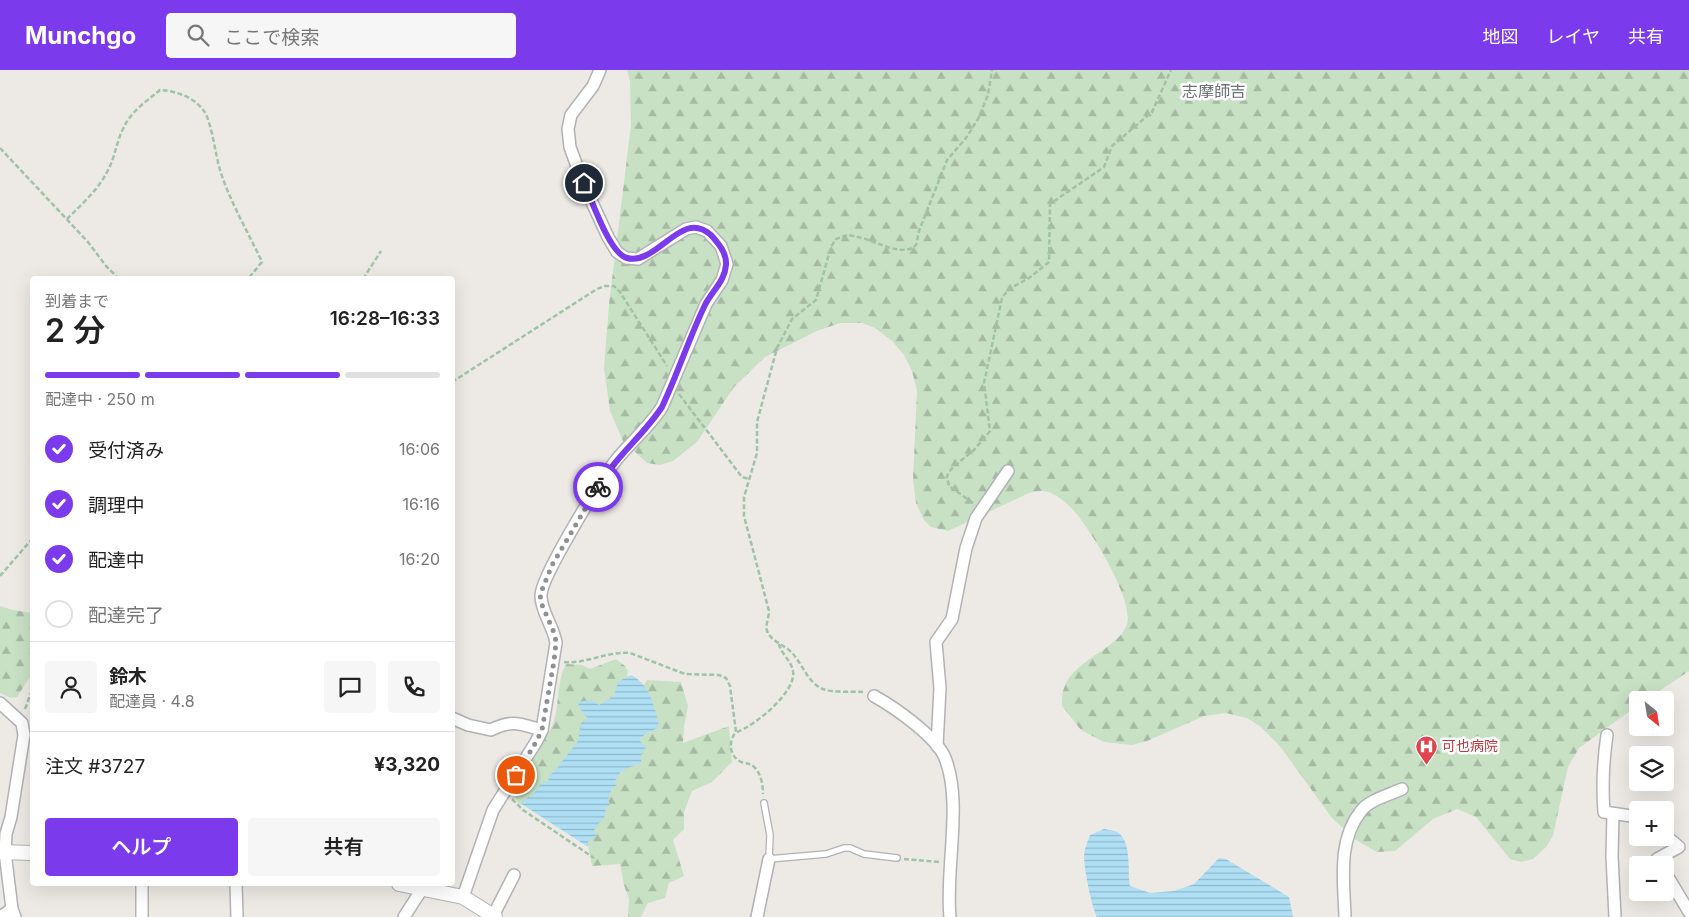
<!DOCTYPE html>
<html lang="ja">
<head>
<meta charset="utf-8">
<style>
  body { margin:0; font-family:Inter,"Noto Sans JP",sans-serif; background:#f6f6f6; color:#222; height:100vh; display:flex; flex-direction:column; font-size:19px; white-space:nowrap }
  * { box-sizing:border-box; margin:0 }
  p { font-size:16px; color:#767676 }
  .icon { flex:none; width:28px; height:28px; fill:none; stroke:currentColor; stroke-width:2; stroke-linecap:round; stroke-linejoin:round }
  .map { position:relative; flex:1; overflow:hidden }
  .sheet { position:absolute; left:30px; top:206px; width:425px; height:610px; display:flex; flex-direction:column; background:#fff; border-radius:5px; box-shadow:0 5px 20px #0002 }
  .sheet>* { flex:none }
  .needle { width:32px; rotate:150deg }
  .tools { position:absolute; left:1629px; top:621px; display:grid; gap:10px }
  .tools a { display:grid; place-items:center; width:45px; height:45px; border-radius:5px; background:#fff; box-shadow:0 5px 20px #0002; font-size:25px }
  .pin { position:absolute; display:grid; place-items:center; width:42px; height:42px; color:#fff; margin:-21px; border:2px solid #fff; border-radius:50%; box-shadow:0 1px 5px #0007 }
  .courier { position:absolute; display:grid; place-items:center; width:50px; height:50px; margin:-25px; border:4px solid #7c3aed; border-radius:50%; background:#fff; color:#222; box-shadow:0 1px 6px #0007 }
  .summary em { font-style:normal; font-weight:600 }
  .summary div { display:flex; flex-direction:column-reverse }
  .summary { display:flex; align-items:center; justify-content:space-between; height:85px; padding:0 15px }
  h1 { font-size:32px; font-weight:600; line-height:38px }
  .bar { display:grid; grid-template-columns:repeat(4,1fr); gap:8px 5px; align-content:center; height:60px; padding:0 15px }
  .bar i { height:6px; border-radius:4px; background:#e0e0e0 }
  .bar .on { background:#7c3aed }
  .bar p { grid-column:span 4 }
  .line { display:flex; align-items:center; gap:12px; padding:0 15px; border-top:1px solid #e0e0e0 }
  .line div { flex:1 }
  .round { display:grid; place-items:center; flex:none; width:52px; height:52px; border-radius:5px; background:#f6f6f6 }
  ol { padding:0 15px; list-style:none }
  li { display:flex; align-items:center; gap:15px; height:55px }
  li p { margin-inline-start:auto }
  li .icon { padding:5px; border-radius:50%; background:#7c3aed; color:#fff; stroke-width:4 }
  li:last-child { color:#767676 }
  li i { width:28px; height:28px; border:2px solid #e0e0e0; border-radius:50% }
  .cta { display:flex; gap:10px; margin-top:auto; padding:10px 15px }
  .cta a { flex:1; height:58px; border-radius:5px; background:#7c3aed; color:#fff; font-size:20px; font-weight:600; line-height:58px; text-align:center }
  .cta a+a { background:#f6f6f6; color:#222 }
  header { display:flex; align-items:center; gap:30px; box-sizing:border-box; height:70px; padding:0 25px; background:#7c3aed; color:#fff }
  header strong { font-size:24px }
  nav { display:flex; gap:28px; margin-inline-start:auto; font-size:18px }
  .search { width:350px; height:45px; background:#f6f6f6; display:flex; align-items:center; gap:12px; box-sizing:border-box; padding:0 18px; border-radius:5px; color:#767676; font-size:19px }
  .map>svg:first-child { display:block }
</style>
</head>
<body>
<header>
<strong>Munchgo</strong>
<div class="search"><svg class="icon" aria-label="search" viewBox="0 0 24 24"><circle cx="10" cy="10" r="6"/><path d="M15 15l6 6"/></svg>ここで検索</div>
<nav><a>地図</a><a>レイヤ</a><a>共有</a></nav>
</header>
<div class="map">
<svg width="1689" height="847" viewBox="0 0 1689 847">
  <defs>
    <pattern id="forest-firs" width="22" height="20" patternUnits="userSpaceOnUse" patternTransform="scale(1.25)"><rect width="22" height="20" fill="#c8e1c4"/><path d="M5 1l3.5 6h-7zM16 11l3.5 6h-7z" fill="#a6baa3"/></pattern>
    <pattern id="water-rules" width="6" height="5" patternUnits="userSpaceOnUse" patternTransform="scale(1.25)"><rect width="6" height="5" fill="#aedff4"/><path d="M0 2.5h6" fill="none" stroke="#91b8c9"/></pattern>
  </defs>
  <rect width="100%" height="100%" fill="#edeae5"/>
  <!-- forest -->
  <g fill="url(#forest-firs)">
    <path d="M627 0H1689V601L1646 630H1638L1637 636 1579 678 1568 697 1553 766 1546 777 1533 789 1521 792 1510 789 1476 747 1457 739 1433 749 1395 781 1377 782 1356 770 1332 748 1279 675 1261 657 1247 648 1226 643 1204 646 1147 671 1132 675 1104 672 1081 660 1062 636C1062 631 1062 623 1064 618 1073 590 1120 578 1127 554 1134 529 1091 461 1075 442 1068 434 1060 427 1051 423 1043 420 1037 421 1029 423L948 461 931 457 924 450 916 433 913 409 917 321 912 301 904 285 892 271 875 258 862 253H840L817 261 765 287 734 317 697 372 673 391 660 395 647 393 623 371 610 341 604 298 609 234 631 55 630 11Z"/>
    <polygon points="0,536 13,540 32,543 32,604 17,627 11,628 0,623"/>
    <path d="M616 589 625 596 628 601 626 612 591 651 567 694 529 733 519 735C503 711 544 676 553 654 560 634 556 613 566 594L582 595 590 599Z"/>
    <polygon points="647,610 681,612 688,636 684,657 683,673 729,656 732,692 712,712 692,721 684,742 684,759 673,770 684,806 669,813 665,828 648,833 641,847 628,847 629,829 624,815 620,794 592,796 586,764 640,622"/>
  </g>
  <!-- water -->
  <g fill="url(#water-rules)">
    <path d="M631 605C650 614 655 637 659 657L644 665 639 670 646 677 641 685V693L621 701 615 711 617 715 612 718 608 730 610 734 606 737 605 746 594 760 596 766 588 771V777L520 733 533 725 541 713 548 712 549 705 554 702 578 671 581 653 588 649 579 637 578 632 592 630 599 635 614 626 618 612Z"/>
    <path d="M1104 759C1107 760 1112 760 1115 761 1133 768 1127 801 1130 816L1150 823 1174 821 1194 814 1219 788 1226 789 1289 827 1293 847H1097C1091 834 1085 803 1084 788 1084 780 1087 773 1090 765Z"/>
  </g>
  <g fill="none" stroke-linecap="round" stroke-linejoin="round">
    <defs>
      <polyline id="service" points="764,733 770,765 769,789 826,784 844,778 850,778 864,784 897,788"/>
      <g id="minor">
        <path d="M874 626C894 637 937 667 945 688 963 733 945 798 950 847"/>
        <polyline points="0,633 22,653 24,665 11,747 6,764 5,782 12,839 15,847"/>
        <path d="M452 648 468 655 491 660C512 649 520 654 542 660"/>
        <path d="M1607 665C1603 692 1602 716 1604 742L1638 747"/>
        <polyline points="937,676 940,618 936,572 952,549 966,478 976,448 1008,401"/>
        <polyline points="1613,744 1612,786 1615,847"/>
        <polyline points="1661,795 1657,789 1679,777 1665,765"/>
        <polyline points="1665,802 1689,842"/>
        <polyline points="142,814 142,847"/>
        <polyline points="236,814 237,847"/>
        <path d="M463 827 493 740 536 672 542 660 556 573C554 557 541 542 541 526 540 508 603 406 617 389 632 371 650 356 662 337L706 234 722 210 727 194 721 176 707 161 696 157 686 159 638 189 626 188 617 182 608 167 583 113 570 77 568 59 571 45 593 16 600 0"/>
        <polyline points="493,846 514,805"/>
        <polyline points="0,847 12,839"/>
        <polyline points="404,847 422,819"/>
        <polyline points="757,847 769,789"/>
        <path d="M1345 847C1344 812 1337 771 1361 741 1369 730 1389 725 1402 719"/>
      </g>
      <g id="tertiary">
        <polyline points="0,782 32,783"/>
        <polyline points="399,814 463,827 495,847"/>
      </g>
    </defs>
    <!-- service casing -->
    <use href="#service" stroke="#b0b2b5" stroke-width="8"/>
    <!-- minor casing -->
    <use href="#minor" stroke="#b0b2b5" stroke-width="14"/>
    <!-- tertiary casing -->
    <use href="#tertiary" stroke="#b0b2b5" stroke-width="16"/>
    <!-- path -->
    <g stroke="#a0c3a6" stroke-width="2.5" stroke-dasharray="5 2.5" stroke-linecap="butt">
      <polyline points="0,78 88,172 106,196 119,209"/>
      <path d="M67 149C81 135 98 120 107 102 115 88 116 73 123 59 130 42 147 31 160 20 176 21 194 27 204 41 211 50 216 87 220 100 230 132 248 162 262 192L248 209"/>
      <polyline points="363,209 381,181"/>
      <polyline points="452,312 597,219 605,216 614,216 620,222 667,296"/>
      <polyline points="679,324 742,407 749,409"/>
      <polyline points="973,433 949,416 947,406 952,398 974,380 990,361 984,313 1002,228 1009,219 1029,208 1049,192 1050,134 1104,97 1112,76 1152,42 1171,0"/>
      <polyline points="0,506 32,469"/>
      <path d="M564 592C587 594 607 581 630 583L685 604 719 605 726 608 730 616 736 662C728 671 729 686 741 692 747 694 751 693 755 698 761 704 763 715 763 724"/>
      <path d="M863 622C852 621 833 623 823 619 808 613 803 595 793 584 786 575 771 572 767 561 765 555 769 548 769 541L744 446V427L757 383V352L777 278 792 249 816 230 831 177 836 169 848 165 863 168 890 178 902 180 910 179 916 175 919 161 947 90 966 68 978 49 988 25 992 0"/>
      <polyline points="25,639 32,620"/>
      <path d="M737 662C754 656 797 622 793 601 791 590 781 584 779 574"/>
      <polyline points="512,729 523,740 594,788"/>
      <polyline points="904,789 939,792"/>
    </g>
    <!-- service -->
    <use href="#service" stroke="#fff" stroke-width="5.5"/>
    <!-- minor -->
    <use href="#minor" stroke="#fff" stroke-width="11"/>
    <!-- tertiary -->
    <use href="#tertiary" stroke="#fff" stroke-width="14"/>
  </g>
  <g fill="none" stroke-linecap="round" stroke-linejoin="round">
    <!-- done -->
    <polyline stroke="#8f9090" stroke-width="5" stroke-dasharray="0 9" points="516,705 536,672 542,660 554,591 556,573 555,565 542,535 540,525 552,495 598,417"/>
    <!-- route -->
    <path stroke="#7c3aed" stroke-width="6" d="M584 113C592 130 609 183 627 188 648 194 668 165 687 159 696 156 704 159 711 165 718 173 727 183 726 195 725 211 712 221 705 235 689 268 678 303 662 337 643 366 615 387 598 417"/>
  </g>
  <!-- icons -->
  <defs>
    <symbol id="hospital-pin" viewBox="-11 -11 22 30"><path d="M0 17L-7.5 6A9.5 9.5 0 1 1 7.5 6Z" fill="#e0444e" stroke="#fff"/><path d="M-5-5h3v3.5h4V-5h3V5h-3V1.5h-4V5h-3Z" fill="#fff"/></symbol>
  </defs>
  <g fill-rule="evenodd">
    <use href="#hospital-pin" x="1414" y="664" width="25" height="34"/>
  </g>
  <g text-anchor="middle" stroke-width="5" stroke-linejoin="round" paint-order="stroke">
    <!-- health labels -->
    <g font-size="14" fill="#be3a42" stroke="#fff" text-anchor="start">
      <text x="1442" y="681">可也病院</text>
    </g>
    <!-- quarter labels -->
    <g font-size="16" fill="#6e7275" stroke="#fff">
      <text x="1214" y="27">志摩師吉</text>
    </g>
  </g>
</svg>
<div class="tools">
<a><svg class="needle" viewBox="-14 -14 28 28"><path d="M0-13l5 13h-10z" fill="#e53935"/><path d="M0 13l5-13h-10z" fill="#767676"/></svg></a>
<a><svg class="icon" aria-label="layers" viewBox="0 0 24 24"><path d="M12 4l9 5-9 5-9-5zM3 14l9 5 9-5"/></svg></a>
<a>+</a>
<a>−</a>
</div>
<div class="pin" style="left:516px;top:705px;background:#ea580c"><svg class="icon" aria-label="bag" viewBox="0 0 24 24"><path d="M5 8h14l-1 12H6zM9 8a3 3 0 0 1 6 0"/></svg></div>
<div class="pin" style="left:584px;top:113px;background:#1f2937"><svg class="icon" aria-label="home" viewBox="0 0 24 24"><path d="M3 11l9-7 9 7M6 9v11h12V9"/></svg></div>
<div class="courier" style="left:598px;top:417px"><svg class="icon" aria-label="bike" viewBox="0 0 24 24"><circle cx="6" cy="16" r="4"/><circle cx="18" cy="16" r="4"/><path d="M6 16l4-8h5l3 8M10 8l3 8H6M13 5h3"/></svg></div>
<section class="sheet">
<div class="summary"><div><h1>2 分</h1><p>到着まで</p></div><em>16:28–16:33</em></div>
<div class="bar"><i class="on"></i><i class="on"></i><i class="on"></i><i></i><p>配達中 · 250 m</p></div>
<ol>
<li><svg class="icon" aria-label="check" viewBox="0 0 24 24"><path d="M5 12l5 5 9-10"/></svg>受付済み<p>16:06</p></li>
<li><svg class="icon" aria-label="check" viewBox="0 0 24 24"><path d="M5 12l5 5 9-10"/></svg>調理中<p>16:16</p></li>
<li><svg class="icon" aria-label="check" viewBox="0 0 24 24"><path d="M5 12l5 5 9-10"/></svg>配達中<p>16:20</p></li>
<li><i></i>配達完了</li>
</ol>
<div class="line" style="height:90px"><a class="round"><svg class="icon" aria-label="person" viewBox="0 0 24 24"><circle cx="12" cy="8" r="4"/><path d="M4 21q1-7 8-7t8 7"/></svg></a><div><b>鈴木</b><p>配達員 · 4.8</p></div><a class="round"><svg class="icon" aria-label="chat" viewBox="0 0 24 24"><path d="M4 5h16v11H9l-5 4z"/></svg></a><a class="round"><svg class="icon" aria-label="phone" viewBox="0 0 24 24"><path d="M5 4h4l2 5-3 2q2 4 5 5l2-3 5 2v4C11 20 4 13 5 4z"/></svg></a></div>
<div class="line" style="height:65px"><div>注文 #3727</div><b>¥3,320</b></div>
<div class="cta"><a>ヘルプ</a><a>共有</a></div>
</section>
</div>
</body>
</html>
